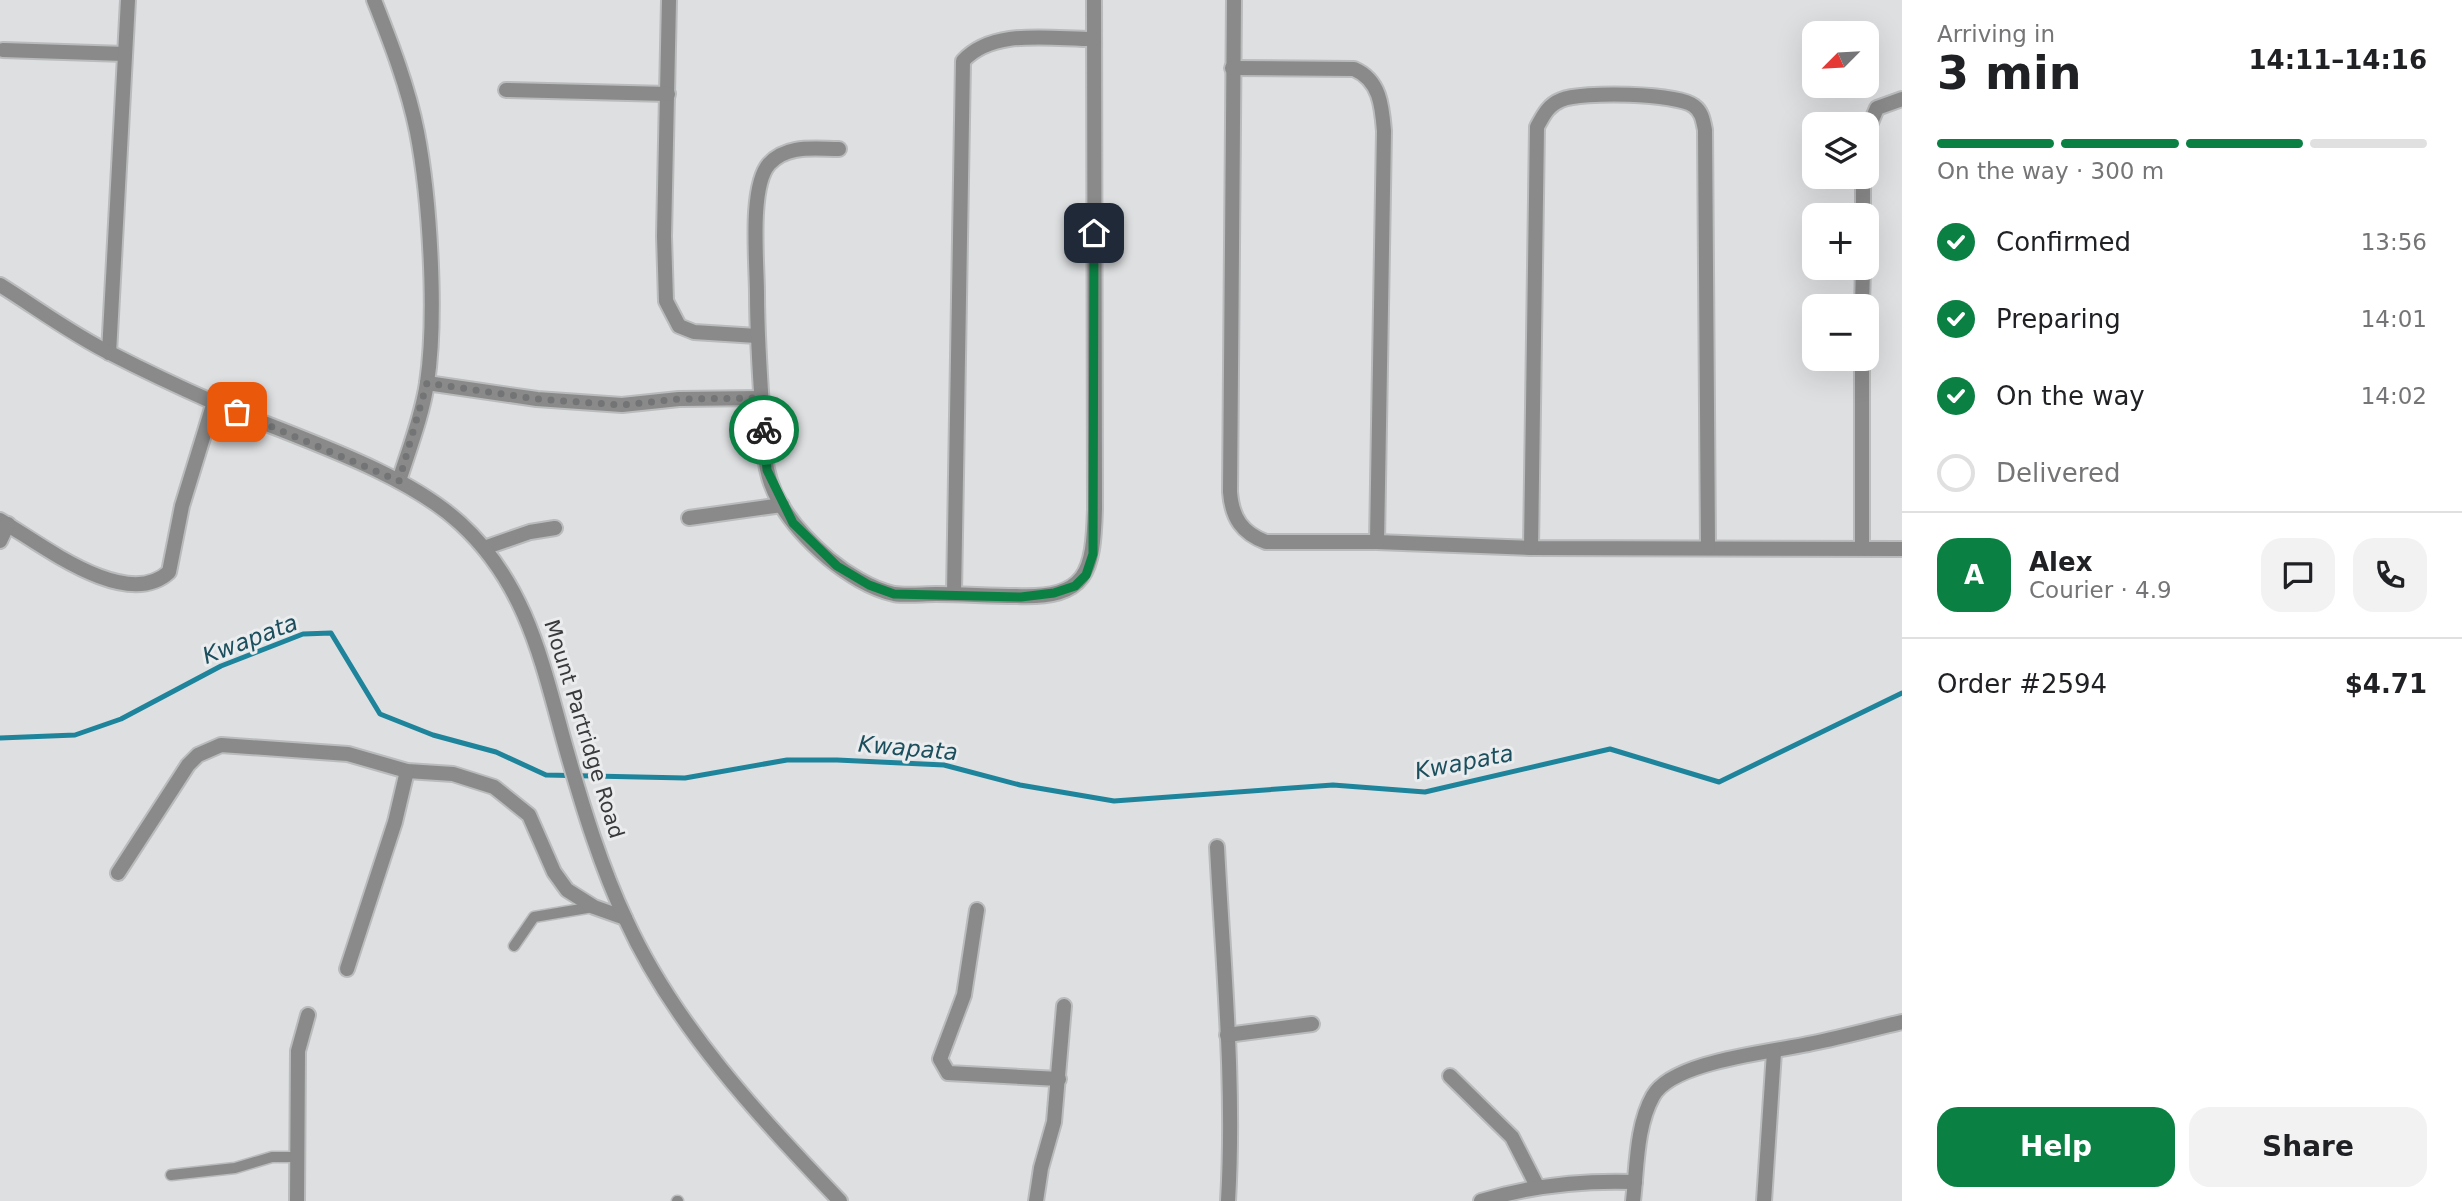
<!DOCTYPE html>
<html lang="en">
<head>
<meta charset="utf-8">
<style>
  body { margin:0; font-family:"DejaVu Sans",sans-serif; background:#f2f2f2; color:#202124; height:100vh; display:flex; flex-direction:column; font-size:26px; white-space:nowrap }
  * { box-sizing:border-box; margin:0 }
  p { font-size:23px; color:#757577 }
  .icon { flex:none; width:38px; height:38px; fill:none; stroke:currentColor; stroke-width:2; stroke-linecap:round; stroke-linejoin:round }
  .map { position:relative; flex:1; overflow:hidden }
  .details { display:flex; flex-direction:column; background:#fff; width:560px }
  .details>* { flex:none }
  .needle { width:46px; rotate:246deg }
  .controls { position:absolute; left:1802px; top:21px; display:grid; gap:14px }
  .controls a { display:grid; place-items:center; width:77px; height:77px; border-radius:14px; background:#fff; box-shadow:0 7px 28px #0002; font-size:35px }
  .pin { position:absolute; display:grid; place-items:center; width:60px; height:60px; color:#fff; margin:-30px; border-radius:14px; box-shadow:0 4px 10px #0006 }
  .courier { position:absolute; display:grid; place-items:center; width:70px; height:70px; margin:-35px; border:5px solid #0b8043; border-radius:50%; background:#fff; color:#222; box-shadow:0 2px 9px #0007 }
  .headline em { font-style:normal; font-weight:700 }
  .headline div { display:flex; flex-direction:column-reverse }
  .headline { display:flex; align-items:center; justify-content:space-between; height:119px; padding:0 35px }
  h1 { font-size:46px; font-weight:700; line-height:52px }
  .bar { display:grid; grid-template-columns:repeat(4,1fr); gap:10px 7px; align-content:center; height:84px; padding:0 35px }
  .bar i { height:9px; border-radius:5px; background:#e0e0e0 }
  .bar .active { background:#0b8043 }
  .bar p { grid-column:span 4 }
  .line { display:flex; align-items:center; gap:18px; padding:0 35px; border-top:2px solid #e0e0e0 }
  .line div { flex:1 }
  .round { display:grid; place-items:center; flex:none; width:74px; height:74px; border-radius:21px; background:#f2f2f2 }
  ol { padding:0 35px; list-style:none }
  li { display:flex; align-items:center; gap:21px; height:77px }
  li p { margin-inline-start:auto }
  li .icon { padding:7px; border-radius:50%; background:#0b8043; color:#fff; stroke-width:4 }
  li:last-child { color:#757577 }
  li i { width:38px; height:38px; border:4px solid #e0e0e0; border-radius:50% }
  .primary-button { display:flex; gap:14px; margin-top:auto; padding:14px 35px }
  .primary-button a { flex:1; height:80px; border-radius:21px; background:#0b8043; color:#fff; font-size:28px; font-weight:700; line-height:80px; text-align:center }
  .primary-button a+a { background:#f2f2f2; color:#202124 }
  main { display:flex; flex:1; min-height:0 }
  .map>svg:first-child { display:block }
</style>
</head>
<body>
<main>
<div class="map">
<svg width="1902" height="1201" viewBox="0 0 1902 1201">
  <rect width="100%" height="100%" fill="#dddfe1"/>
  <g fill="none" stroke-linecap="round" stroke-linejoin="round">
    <!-- stream -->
    <polyline stroke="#1e849b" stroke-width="5" points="0,738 75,735 121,719 221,666 303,634 331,633 380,714 433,735 496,752 546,775 685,778 787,760 837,760 944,765 1020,785 1114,801 1333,785 1425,792 1610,749 1719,782 1902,693"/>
    <defs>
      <g id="service">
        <polyline points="514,946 534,917 593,907"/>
        <polyline points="171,1175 235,1168 272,1157 298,1157"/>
        <polyline points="677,1201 678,1201"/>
      </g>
      <g id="minor">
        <path d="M374 0C391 43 408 87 417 132 430 199 437 316 427 383 422 416 409 449 399 481"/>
        <polyline points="669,0 664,236 666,301 679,326 694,332 757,336"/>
        <path d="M1234 0 1230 492C1232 518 1242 533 1266 542H1377L1531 548 1902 549"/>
        <polyline points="3,50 125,54"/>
        <path d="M1232 68 1354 69C1380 80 1382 106 1384 131L1377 542"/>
        <polyline points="506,90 668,94"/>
        <polyline points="1867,132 1877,108 1902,99"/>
        <path d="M839 149C815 149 787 144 769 164 749 187 757 263 757 294 757 337 760 379 763 421 764 437 764 454 767 469 774 505 802 536 829 559 846 573 871 589 894 594 907 596 923 594 936 594 963 594 989 596 1016 596 1088 599 1093 572 1095 509L1094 0"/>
        <polyline points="1863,215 1863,177"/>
        <polyline points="1862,306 1863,268"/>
        <polyline points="109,353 128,0"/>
        <polyline points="427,383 537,399 622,405 679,399 761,398"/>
        <polyline points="689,518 782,505"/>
        <path d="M0 520C40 543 126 612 169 572L182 506 214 402"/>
        <polyline points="0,541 8,524"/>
        <polyline points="484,548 530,532 555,528"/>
        <path d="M1531 548 1537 127C1543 116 1548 105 1561 100 1582 91 1677 93 1694 106 1702 112 1703 120 1705 130L1708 547"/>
        <polyline points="1862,548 1862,359"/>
        <path d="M954 594 963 61C993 28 1051 39 1093 39"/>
        <path d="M1217 847C1223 964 1235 1083 1228 1201"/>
        <polyline points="118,873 188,765 198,755 221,745 348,754 407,771 453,774 494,787 529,815 554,872 567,890 594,907 625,918"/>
        <polyline points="977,910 964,995 940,1059 948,1073 1059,1079"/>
        <polyline points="347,969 395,822 407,771"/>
        <polyline points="1227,1035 1312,1024"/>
        <polyline points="1450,1076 1512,1137 1537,1186"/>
        <polyline points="297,1201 298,1051 308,1015"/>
        <polyline points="1036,1201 1041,1168 1054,1122 1064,1006"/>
        <path d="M1481 1201C1533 1185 1581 1180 1635 1182"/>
        <path d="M1633 1201C1637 1168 1636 1126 1653 1096 1673 1060 1775 1052 1813 1043 1843 1037 1872 1029 1902 1022"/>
        <polyline points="1764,1201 1774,1052"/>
      </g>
      <path id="tertiary" d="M0 285C37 308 73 335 112 354 145 371 179 387 213 402 290 436 400 468 460 523 529 586 543 668 567 752 583 808 601 867 626 920 675 1027 760 1117 840 1201"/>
    </defs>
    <!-- service casing -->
    <use href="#service" stroke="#b9bbbc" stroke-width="13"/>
    <!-- minor casing -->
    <use href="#minor" stroke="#b9bbbc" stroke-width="18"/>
    <!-- tertiary casing -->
    <use href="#tertiary" stroke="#b9bbbc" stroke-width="18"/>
    <!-- service -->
    <use href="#service" stroke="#898a89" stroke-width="10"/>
    <!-- minor -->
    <use href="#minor" stroke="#898a89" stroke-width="14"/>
    <!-- tertiary -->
    <use href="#tertiary" stroke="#898a89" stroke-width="14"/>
  </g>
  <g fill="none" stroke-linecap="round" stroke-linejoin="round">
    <!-- done -->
    <polyline stroke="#727475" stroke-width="7" stroke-dasharray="0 12.6" points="237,412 399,481 427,383 537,399 622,405 679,399 761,398 764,430"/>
    <!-- route -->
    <polyline stroke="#0b8043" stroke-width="9" points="764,430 767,470 793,523 837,566 869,585 894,594 1021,597 1054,593 1075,586 1086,575 1093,554 1094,233"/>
  </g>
  <g text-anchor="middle" stroke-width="6" stroke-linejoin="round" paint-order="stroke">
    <!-- street labels -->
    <g font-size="21" fill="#393a3b" stroke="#ebecee">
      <text transform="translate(584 729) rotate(73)" y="7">Mount Partridge Road</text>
    </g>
    <!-- water labels -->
    <g font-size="23" font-style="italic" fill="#1b4f5d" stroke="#ebecee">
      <text transform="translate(250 639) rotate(-21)" y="8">Kwapata</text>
      <text transform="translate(908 748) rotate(5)" y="8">Kwapata</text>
      <text transform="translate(1464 762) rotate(-11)" y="8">Kwapata</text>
    </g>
  </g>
</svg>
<div class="controls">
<a><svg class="needle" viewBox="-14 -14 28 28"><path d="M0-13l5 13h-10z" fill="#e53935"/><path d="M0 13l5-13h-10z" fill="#757577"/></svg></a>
<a><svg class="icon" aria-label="layers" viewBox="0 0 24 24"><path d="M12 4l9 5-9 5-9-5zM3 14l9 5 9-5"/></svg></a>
<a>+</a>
<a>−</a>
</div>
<div class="pin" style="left:237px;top:412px;background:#ea580c"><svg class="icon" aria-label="bag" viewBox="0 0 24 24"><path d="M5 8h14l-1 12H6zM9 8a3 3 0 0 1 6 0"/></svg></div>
<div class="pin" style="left:1094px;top:233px;background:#1f2937"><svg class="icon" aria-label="home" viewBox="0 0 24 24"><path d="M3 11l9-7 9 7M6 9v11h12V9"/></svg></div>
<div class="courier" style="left:764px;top:430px"><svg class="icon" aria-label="bike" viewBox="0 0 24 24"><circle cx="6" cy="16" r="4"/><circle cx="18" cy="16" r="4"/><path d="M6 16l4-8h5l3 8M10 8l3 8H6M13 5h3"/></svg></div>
</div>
<section class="details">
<div class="headline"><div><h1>3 min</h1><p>Arriving in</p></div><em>14:11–14:16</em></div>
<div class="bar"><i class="active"></i><i class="active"></i><i class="active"></i><i></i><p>On the way · 300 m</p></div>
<ol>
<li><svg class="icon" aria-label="check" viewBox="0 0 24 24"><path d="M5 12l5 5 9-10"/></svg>Confirmed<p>13:56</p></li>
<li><svg class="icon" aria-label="check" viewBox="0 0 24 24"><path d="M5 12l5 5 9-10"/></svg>Preparing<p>14:01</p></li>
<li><svg class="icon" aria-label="check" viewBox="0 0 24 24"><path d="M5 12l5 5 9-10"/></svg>On the way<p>14:02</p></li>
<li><i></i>Delivered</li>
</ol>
<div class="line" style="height:126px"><b class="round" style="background:#0b8043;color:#fff">A</b><div><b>Alex</b><p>Courier · 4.9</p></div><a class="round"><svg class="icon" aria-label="chat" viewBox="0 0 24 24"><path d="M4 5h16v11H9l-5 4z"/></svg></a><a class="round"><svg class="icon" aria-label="phone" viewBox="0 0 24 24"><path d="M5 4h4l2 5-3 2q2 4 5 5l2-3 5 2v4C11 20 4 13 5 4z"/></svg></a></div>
<div class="line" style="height:91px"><div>Order #2594</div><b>$4.71</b></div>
<div class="primary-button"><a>Help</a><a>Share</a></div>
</section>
</main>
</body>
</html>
